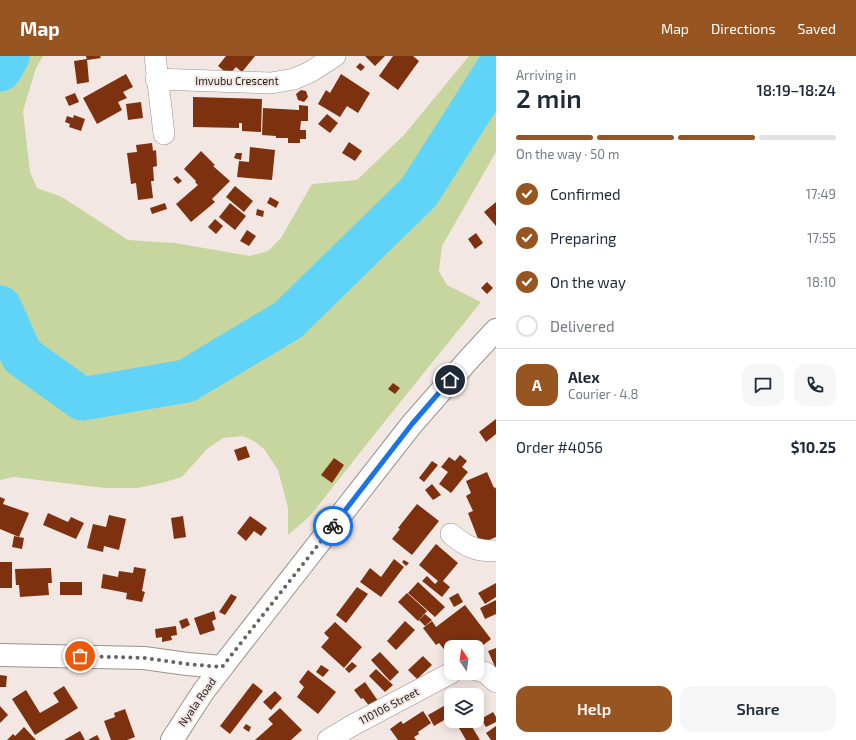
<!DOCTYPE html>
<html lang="en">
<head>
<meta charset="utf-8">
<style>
  body { margin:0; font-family:"Exo 2",sans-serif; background:#f6f6f7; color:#1f2937; height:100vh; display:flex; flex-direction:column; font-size:15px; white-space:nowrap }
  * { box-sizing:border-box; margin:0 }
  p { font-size:13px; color:#747a83 }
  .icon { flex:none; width:22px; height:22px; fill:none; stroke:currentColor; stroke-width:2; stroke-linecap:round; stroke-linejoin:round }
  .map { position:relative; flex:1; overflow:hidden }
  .details { display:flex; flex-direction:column; background:#fff; width:360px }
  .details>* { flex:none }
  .needle { width:26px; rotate:347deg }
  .fabs { position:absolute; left:444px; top:584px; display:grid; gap:8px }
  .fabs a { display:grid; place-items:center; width:40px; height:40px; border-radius:8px; background:#fff; box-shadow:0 2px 10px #0003; font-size:20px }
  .pin { position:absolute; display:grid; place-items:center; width:34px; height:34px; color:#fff; margin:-17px; border:2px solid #fff; border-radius:50%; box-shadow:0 1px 4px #0007 }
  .courier { position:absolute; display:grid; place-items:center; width:40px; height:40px; margin:-20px; border:3px solid #1a73e8; border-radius:50%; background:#fff; color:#222; box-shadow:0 1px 5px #0007 }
  .head em { font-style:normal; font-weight:600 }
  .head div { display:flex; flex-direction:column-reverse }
  .head { display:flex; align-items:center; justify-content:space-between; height:68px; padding:0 20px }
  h1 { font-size:26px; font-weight:600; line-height:30px }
  .bar { display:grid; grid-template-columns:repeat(4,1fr); gap:6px 4px; align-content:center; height:48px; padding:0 20px }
  .bar i { height:5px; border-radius:3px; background:#e0e1e3 }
  .bar .active { background:#965521 }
  .bar p { grid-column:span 4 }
  .line { display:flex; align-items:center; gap:10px; padding:0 20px; border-top:1px solid #e0e1e3 }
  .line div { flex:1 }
  .round { display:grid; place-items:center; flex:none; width:42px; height:42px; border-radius:12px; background:#f6f6f7 }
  ol { padding:0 20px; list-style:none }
  li { display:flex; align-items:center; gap:12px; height:44px }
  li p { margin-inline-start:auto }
  li .icon { padding:4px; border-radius:50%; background:#965521; color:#fff; stroke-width:4 }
  li:last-child { color:#747a83 }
  li i { width:22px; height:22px; border:2px solid #e0e1e3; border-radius:50% }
  .primary-button { display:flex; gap:8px; margin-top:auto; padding:8px 20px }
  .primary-button a { flex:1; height:46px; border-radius:12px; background:#965521; color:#fff; font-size:16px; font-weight:600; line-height:46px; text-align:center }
  .primary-button a+a { background:#f6f6f7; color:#1f2937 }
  header { display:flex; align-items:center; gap:24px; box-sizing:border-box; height:56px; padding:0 20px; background:#965521; color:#fff }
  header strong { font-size:19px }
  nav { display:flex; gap:22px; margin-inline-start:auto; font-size:14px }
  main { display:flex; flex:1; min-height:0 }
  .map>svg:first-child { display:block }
</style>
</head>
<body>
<header>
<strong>Map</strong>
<nav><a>Map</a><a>Directions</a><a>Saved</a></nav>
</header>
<main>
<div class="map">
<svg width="496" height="684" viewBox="0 0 496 684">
  <rect width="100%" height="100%" fill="#f3e7e3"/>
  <!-- green -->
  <polygon fill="#c7d69f" points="0,0 43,0 36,12 23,55 30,116 37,132 62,141 128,184 175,187 250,200 268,195 281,182 312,128 357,124 404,79 469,0 496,0 496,96 442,190 439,215 447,229 481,246 373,380 310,460 288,479 288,452 278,414 264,393 254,385 243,380 223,382 207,393 182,421 162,427 137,432 105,432 14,421 0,424"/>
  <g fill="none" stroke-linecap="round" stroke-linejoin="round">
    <!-- river -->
    <g stroke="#5fd4f6" stroke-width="43">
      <polyline points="0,14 8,0"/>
      <polyline points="0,251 22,300 82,343 186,325 288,264 419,136 496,15"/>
    </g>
  </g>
  <!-- building -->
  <g fill="#7d310f">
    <polygon points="86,0 100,0 101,2 87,4"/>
    <polygon points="226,0 255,0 242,16 236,11 229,19 218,10"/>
    <polygon points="365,0 385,0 375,10"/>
    <polygon points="393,0 413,0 419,5 398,34 379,20"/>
    <polygon points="87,3 89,26 77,28 74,5"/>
    <polygon points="360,7 365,11 361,15 356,11"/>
    <polygon points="126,18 133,31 123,36 127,42 118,46 122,54 97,68 83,42"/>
    <polygon points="341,18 370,37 358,57 347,50 340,61 318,48 326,34 330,37"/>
    <polygon points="301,34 306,35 308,41 304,46 298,44 296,38"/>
    <polygon points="75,37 79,46 69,50 65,41"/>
    <polygon points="193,41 262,43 261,76 242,75 242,67 239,67 239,72 193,71"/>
    <polygon points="141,46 143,62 128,64 126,48"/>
    <polygon points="299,49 308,50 308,65 301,65 300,74 306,74 306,83 300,83 300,87 288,87 288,82 276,82 276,80 262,79 263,52 299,54"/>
    <polygon points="327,58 338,67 330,77 318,68"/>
    <polygon points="74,59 85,63 81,75 69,71 70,68 65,66 67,60 73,62"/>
    <polygon points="349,86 362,95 355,105 342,97"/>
    <polygon points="152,87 153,95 156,94 157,110 153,111 154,125 151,125 153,142 138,144 136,127 131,128 127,97 137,96 136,89"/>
    <polygon points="250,91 275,94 272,124 237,121 239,105 249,106"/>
    <polygon points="201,95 215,109 213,110 230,125 212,143 215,146 191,166 176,148 198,129 195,126 196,125 184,113"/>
    <polygon points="236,97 242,97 241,104 234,102"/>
    <polygon points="177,120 182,125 178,128 173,123"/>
    <polygon points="235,130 253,145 244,156 226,141"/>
    <polygon points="270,141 279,146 276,152 267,147"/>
    <polygon points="496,146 496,170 484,156"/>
    <polygon points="165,147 167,153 152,158 150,152"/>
    <polygon points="230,147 246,160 235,174 219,161"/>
    <polygon points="257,153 264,155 263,161 256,159"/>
    <polygon points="215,163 223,170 216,178 208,171"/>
    <polygon points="247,174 256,180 249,190 240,185"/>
    <polygon points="476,177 483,187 475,193 468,183"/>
    <polygon points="487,226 493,232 487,238 481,232"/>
    <polygon points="393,327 400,332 395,338 388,333"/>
    <polygon points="496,363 496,378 486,386 479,376"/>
    <polygon points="246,390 250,401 238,405 234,394"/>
    <polygon points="460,399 467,405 462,411 468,416 451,437 439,428 448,416 441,411 449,401 455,405"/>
    <polygon points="334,402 344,409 332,427 321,419"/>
    <polygon points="432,405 438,409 424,426 419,422"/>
    <polygon points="487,416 494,432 495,431 496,433 496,481 480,488 468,457 473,455 466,440 471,437 466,425"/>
    <polygon points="432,428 441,439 433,444 425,434"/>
    <polygon points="0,441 5,443 3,448 29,457 19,481 0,473"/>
    <polygon points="417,448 439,465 412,499 392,483 400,473 398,472"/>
    <polygon points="48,457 68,466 71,461 84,467 76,483 43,469"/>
    <polygon points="109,459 126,463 119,494 104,490 103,496 87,492 93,468 106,471"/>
    <polygon points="183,460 186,481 174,483 171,462"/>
    <polygon points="250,460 267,472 261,480 254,475 246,485 237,477"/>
    <polygon points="14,480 24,482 22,493 12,491"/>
    <polygon points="436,488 458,507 443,525 450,531 442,541 422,525 427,520 435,528 438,525 419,509"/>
    <polygon points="394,503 404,511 381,541 360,526 370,512 381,521"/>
    <polygon points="404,504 409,507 406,510 402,506"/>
    <rect x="0" y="506" width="12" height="26"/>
    <polygon points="134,511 146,513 142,535 145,536 142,546 126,543 127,537 101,532 103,518 118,521 119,515 133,517"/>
    <polygon points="51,512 52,527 48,527 49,539 20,541 19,529 16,529 15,513"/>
    <rect x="60" y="526" width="22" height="13"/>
    <polygon points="418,526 445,551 435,561 408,537"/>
    <polygon points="496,527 496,541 485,548 478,537"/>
    <polygon points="357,531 368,538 346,567 336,559"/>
    <polygon points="407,537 427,555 418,565 398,546"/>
    <polygon points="458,537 463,546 454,551 449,542"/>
    <polygon points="231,538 237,541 225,559 219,556"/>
    <polygon points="496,544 496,558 485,563 480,552"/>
    <polygon points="465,549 491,583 477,594 477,591 451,591 451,602 439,587 436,589 423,572 432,565 436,571"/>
    <polygon points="214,555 216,563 212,565 215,574 200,579 194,562"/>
    <polygon points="425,558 432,564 425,570 419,564"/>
    <polygon points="187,562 190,569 182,573 179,565"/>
    <polygon points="405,565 415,574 396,594 387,585"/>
    <polygon points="335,566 362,591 344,612 321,591 329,582 324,577"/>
    <polygon points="176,570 177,579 171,580 172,584 162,586 162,581 156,582 155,573"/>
    <polygon points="496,592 496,613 488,595"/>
    <polygon points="380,596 399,616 390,625 371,604"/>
    <polygon points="423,600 432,609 417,623 408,614"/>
    <polygon points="352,606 357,610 349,617 345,613"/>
    <polygon points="321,609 329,614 323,621 316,616"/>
    <polygon points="376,613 393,629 385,636 369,620"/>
    <polygon points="308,614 336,636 318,658 297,641 304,631 299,626"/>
    <polygon points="0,619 7,620 6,631 0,631"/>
    <polygon points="365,626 378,645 370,651 363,642 361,643 354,634"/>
    <polygon points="253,627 263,635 230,678 220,670"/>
    <polygon points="64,630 78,652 35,679 12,643 26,634 40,657 59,646 53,637"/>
    <polygon points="275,635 282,642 271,654 263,646"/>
    <polygon points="451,646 451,660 434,670 428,659"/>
    <polygon points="0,650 8,659 0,667"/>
    <polygon points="280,652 302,674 291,684 255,684 273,668 268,663"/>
    <polygon points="125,653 135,681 127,684 111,684 104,665 115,661 114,657"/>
    <polygon points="423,655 431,667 418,676 419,678 414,681 416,684 398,684 390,673 401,665 403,668"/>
    <polygon points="493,656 496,661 496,666 486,671 481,663"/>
    <polygon points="469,666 480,684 466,684 459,672"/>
    <polygon points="246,668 251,671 249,676 243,672"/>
    <polygon points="496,670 496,684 491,684 486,677"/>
    <polygon points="24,671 36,684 7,684 13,678 15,680"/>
    <polygon points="80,675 85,684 64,684"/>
    <polygon points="97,679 100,684 88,684"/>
  </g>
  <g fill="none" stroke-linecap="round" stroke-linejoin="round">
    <defs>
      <g id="minor">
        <polyline points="155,0 164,78"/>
        <polyline points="156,23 271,27 294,23 310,16 335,0"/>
        <path d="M451 478C466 491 476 495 496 495"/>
        <polyline points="477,614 486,617 496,626"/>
        <polyline points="328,684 353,669 451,617"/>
      </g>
      <g id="tertiary">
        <polyline points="0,599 144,602 187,608 222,611"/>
        <polyline points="172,684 203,636 222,611 412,368 470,302 496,274"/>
      </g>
    </defs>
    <!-- minor casing -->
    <use href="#minor" stroke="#9b918d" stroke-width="22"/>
    <!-- tertiary casing -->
    <use href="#tertiary" stroke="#9b918d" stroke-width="24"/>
    <!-- minor -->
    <use href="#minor" stroke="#fff" stroke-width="21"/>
    <!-- tertiary -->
    <use href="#tertiary" stroke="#fff" stroke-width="22"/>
  </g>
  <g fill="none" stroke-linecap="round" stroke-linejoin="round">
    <!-- done -->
    <polyline stroke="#696260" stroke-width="4" stroke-dasharray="0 7.2" points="80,600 144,602 187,608 222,611 333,470"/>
    <!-- route -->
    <polyline stroke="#1a73e8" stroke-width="5" points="333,470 412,368 450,324"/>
  </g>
  <g text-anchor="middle" stroke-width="4" stroke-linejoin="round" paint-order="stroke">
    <!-- street labels -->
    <g font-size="11" fill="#1f1b1a" stroke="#f3e7e3">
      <text x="237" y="29">Imvubu Crescent</text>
      <text transform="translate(197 646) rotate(-55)" y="4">Nyala Road</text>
      <text transform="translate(389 650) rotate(-28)" y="4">110106 Street</text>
    </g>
  </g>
</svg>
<div class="fabs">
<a><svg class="needle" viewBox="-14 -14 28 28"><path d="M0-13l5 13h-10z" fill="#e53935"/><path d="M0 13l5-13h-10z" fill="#747a83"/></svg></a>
<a><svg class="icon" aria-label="layers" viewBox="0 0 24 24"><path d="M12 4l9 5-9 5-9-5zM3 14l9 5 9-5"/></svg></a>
</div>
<div class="pin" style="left:80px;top:600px;background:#ea580c"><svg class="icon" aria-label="bag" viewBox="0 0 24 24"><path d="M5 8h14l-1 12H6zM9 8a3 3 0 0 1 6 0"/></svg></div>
<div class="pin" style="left:450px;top:324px;background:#1f2937"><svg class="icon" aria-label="home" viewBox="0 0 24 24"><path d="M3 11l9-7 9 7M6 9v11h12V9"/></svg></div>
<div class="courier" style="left:333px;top:470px"><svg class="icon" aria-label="bike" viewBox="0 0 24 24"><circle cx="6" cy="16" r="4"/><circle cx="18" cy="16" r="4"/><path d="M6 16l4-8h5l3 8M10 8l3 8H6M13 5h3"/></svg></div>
</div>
<section class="details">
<div class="head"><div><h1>2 min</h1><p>Arriving in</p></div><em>18:19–18:24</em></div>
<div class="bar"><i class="active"></i><i class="active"></i><i class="active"></i><i></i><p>On the way · 50 m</p></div>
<ol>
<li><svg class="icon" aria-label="check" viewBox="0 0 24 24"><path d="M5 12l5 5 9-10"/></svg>Confirmed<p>17:49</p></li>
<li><svg class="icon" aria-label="check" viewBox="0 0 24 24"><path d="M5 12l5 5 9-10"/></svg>Preparing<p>17:55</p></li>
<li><svg class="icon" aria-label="check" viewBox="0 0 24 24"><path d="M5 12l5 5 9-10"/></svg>On the way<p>18:10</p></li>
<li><i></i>Delivered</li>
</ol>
<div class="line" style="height:72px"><b class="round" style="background:#965521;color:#fff">A</b><div><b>Alex</b><p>Courier · 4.8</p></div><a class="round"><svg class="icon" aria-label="chat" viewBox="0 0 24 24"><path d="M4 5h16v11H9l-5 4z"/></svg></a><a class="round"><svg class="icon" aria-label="phone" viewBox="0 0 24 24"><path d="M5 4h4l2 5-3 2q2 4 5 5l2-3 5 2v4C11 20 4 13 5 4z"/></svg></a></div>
<div class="line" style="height:52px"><div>Order #4056</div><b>$10.25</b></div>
<div class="primary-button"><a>Help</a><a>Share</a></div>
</section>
</main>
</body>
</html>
